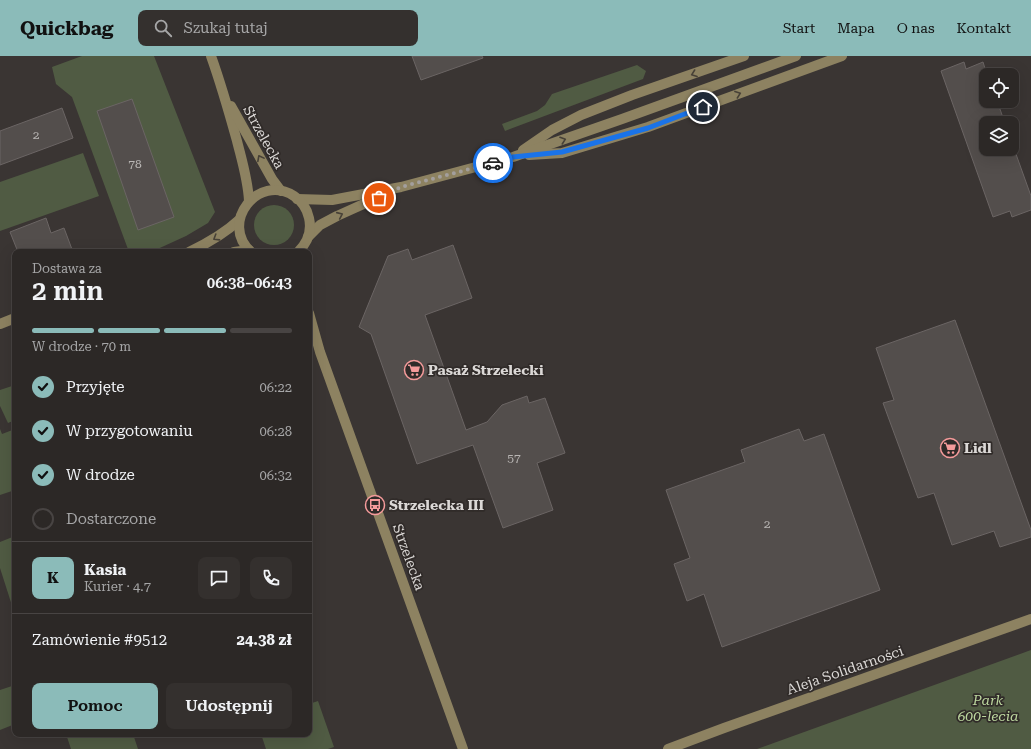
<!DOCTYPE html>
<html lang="pl">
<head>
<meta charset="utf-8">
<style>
  body { margin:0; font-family:"Roboto Serif",serif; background:#34302e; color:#f1f3f6; height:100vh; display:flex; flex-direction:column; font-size:15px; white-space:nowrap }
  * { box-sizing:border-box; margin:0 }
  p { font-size:13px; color:#a6a6a7 }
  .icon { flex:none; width:22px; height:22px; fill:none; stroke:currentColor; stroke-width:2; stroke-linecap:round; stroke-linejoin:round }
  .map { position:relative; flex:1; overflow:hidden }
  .side { position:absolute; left:12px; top:193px; width:300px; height:488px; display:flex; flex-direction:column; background:#2c2826; border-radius:8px; box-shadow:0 4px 16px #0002,0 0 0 1px #484443 }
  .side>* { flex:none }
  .fabs { position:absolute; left:979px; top:12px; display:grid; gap:8px }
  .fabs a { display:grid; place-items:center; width:40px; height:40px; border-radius:8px; background:#2c2826; box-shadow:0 4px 16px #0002,0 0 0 1px #484443; font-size:20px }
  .pin { position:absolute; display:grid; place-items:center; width:34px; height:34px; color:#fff; margin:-17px; border:2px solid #fff; border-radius:50%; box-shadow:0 1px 4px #0007 }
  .courier { position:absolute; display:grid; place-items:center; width:40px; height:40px; margin:-20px; border:3px solid #1a73e8; border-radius:50%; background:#fff; color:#222; box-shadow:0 1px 5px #0007 }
  .head em { font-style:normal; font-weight:600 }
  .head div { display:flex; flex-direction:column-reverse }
  .head { display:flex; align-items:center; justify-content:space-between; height:68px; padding:0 20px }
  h1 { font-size:26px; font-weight:600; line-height:30px }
  .bar { display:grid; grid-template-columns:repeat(4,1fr); gap:6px 4px; align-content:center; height:48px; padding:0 20px }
  .bar i { height:5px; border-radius:3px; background:#484443 }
  .bar .on { background:#8bbbb9 }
  .bar p { grid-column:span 4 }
  .line { display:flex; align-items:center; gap:10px; padding:0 20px; border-top:1px solid #484443 }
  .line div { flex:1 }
  .round { display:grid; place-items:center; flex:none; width:42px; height:42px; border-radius:8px; background:#34302e }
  ol { padding:0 20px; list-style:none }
  li { display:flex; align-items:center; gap:12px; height:44px }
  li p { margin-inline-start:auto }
  li .icon { padding:4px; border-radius:50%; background:#8bbbb9; color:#111; stroke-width:4 }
  li:last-child { color:#a6a6a7 }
  li i { width:22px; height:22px; border:2px solid #484443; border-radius:50% }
  .primary-button { display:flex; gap:8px; margin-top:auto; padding:8px 20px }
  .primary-button a { flex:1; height:46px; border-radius:8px; background:#8bbbb9; color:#111; font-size:16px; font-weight:600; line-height:46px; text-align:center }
  .primary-button a+a { background:#34302e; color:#f1f3f6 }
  header { display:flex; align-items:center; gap:24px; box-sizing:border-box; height:56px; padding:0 20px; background:#8bbbb9; color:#111 }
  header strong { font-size:19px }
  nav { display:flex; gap:22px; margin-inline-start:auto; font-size:14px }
  .search { width:280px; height:36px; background:#34302e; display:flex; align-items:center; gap:10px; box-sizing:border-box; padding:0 14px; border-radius:8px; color:#a6a6a7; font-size:15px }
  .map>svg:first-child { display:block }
</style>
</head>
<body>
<header>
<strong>Quickbag</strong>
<div class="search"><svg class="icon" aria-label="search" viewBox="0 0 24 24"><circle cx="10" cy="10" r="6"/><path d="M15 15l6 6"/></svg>Szukaj tutaj</div>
<nav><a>Start</a><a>Mapa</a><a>O nas</a><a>Kontakt</a></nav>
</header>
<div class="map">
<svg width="1031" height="693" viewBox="0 0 1031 693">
  <rect width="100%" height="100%" fill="#3a3533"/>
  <!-- green -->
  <g fill="#505b43">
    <polygon points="82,0 154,0 215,156 208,167 186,180 151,196 129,196 72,41 56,28 52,11"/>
    <polygon points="637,9 646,15 643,23 505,75 502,68 537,55 545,49 552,38"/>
    <polygon points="83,97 99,140 0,175 0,126"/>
    <circle cx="274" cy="169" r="20"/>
    <polygon points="15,329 15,364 8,367 0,350 0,334"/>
    <polygon points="0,373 2,378 15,373 15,434 0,439"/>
    <polygon points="15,480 15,559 0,512 0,486"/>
    <polygon points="1031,594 1031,693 757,693"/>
    <polygon points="15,629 15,668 0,674 0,634"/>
    <polygon points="318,645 334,691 328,693 266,693 261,678 309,678 309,648"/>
    <polygon points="66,678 133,678 138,693 71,693"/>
  </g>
  <!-- building -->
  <g fill="#534e4c" stroke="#6b6564">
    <polygon points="412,0 482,0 483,2 421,24"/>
    <polygon points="964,6 966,13 983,6 987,19 986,19 986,45 997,45 1005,67 986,67 986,93 1012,93 1012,87 1031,140 1031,154 1012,161 1010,155 993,161 941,15"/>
    <polygon points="132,43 174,161 138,174 97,55"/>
    <polygon points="62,52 73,82 0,109 0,75"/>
    <polygon points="46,162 51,177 64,172 73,196 18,196 10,176"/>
    <polygon points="453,189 472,242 425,259 466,374 487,366 502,349 527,340 529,347 545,342 565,397 537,407 553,454 503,472 473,389 417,408 371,278 359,271 388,200 408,193 412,204"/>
    <polygon points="955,264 1031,474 1031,481 1000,491 994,475 952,489 934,437 918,442 883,347 894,344 876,292"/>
    <polygon points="799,373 804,385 824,378 880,534 722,591 704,538 687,545 674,508 690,502 666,434 745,406 741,394"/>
  </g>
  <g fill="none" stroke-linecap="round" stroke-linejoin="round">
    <!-- minor -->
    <g stroke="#8d8261" stroke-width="10">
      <path d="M211 0C221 28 229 56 237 85 242 105 248 124 249 145"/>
      <polyline points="231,50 272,123 281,135"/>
      <polyline points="523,94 552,74 581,59 632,39 744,0"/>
      <polyline points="529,99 562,97 648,71 842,0"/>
      <polyline points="297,143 332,144 401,131 513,101 622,63 796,0"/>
      <polyline points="308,181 320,169 337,160 388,137"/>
      <path d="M189 196C208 187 224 178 239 164"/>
      <polyline points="234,196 249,194"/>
      <path d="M251 196C219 167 258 117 294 140 302 145 307 153 309 162 312 175 307 187 298 196"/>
      <polyline points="309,257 320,296 463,693"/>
      <polyline points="0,268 15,262"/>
      <polyline points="668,693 724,672 1031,563"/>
    </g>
  </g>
  <!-- one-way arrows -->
  <defs><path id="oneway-chevron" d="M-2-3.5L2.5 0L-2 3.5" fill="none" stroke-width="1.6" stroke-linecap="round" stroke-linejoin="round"/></defs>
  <g stroke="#474137">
    <use href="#oneway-chevron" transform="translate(694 18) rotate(160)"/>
    <use href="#oneway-chevron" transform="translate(738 38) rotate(-20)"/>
    <use href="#oneway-chevron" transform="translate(563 84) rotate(-19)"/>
    <use href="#oneway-chevron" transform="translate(260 102) rotate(-118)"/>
    <use href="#oneway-chevron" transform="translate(340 159) rotate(-24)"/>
    <use href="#oneway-chevron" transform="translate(216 182) rotate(148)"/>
  </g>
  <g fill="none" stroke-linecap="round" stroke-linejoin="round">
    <!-- done -->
    <polyline stroke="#a39f9d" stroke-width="4" stroke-dasharray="0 7.2" points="379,142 401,131 493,107"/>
    <!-- route -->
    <polyline stroke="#1a73e8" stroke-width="5" points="493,107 513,101 562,96 648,72 703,51"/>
  </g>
  <!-- icons -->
  <defs>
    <symbol id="supermarket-ring" viewBox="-11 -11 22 22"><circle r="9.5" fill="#302b29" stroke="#f59b9b" stroke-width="1.5"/><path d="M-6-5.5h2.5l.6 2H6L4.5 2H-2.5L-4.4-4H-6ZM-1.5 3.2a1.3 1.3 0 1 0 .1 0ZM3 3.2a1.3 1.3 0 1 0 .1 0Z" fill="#f59b9b"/></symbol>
    <symbol id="bus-ring" viewBox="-11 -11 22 22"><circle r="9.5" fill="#302b29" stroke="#f59b9b" stroke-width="1.5"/><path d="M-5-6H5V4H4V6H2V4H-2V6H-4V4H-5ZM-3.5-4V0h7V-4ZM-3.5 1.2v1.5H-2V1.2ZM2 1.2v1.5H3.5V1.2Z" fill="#f59b9b"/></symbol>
  </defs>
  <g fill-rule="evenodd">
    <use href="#supermarket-ring" x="403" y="303" width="22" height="22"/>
    <use href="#supermarket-ring" x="939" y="381" width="22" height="22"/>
    <use href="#bus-ring" x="364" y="438" width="22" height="22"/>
  </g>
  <g text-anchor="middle" stroke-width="3.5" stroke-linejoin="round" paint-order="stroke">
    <!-- number labels -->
    <g font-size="12" fill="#b9b6b4">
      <text x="36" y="83">2</text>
      <text x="135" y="112">78</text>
      <text x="514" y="406">57</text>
      <text x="767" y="472">2</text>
    </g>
    <!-- street labels -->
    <g font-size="14" fill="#dbd8d6" stroke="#302b29">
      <text transform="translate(264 81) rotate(61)" y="5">Strzelecka</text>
      <text transform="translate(409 501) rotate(70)" y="5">Strzelecka</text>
      <text transform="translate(845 614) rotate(-19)" y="5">Aleja Solidarności</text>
    </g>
    <!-- poi labels -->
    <g font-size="14" font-weight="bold" fill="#dbd8d6" stroke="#302b29" text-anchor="start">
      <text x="428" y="319">Pasaż Strzelecki</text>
      <text x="964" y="397">Lidl</text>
      <text x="389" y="454">Strzelecka III</text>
    </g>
    <!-- park labels -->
    <g font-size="14" font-style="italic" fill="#bcd69e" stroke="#302b29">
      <text x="988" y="649">Park<tspan x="988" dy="16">600-lecia</tspan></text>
    </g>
  </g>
</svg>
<div class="fabs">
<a><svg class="icon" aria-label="locate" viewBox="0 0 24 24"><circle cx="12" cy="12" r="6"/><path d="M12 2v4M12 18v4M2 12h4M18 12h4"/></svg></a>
<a><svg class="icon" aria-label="layers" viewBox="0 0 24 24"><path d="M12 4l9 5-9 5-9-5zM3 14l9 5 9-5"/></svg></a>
</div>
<div class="pin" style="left:379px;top:142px;background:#ea580c"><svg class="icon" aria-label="bag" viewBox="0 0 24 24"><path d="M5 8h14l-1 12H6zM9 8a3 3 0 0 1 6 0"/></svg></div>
<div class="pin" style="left:703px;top:51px;background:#1f2937"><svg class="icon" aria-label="home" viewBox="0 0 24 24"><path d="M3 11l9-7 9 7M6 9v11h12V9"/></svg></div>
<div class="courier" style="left:493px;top:107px"><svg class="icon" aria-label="car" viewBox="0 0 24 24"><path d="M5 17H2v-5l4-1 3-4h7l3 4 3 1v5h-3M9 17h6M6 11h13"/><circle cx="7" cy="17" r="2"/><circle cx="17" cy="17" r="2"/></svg></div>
<section class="side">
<div class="head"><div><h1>2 min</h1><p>Dostawa za</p></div><em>06:38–06:43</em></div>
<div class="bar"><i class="on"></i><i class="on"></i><i class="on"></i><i></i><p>W drodze · 70 m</p></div>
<ol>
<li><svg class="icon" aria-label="check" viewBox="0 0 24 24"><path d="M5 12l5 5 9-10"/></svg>Przyjęte<p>06:22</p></li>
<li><svg class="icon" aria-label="check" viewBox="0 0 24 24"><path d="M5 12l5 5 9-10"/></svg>W przygotowaniu<p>06:28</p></li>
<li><svg class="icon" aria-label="check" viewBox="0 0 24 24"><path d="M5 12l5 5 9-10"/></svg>W drodze<p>06:32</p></li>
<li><i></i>Dostarczone</li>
</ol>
<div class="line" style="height:72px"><b class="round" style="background:#8bbbb9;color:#111">K</b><div><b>Kasia</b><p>Kurier · 4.7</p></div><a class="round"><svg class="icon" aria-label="chat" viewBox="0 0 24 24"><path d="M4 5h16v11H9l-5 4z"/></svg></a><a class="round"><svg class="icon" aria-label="phone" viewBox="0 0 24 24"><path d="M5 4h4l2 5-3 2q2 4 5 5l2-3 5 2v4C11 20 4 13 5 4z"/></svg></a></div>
<div class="line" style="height:52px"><div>Zamówienie #9512</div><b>24.38 zł</b></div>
<div class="primary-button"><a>Pomoc</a><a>Udostępnij</a></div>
</section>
</div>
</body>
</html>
